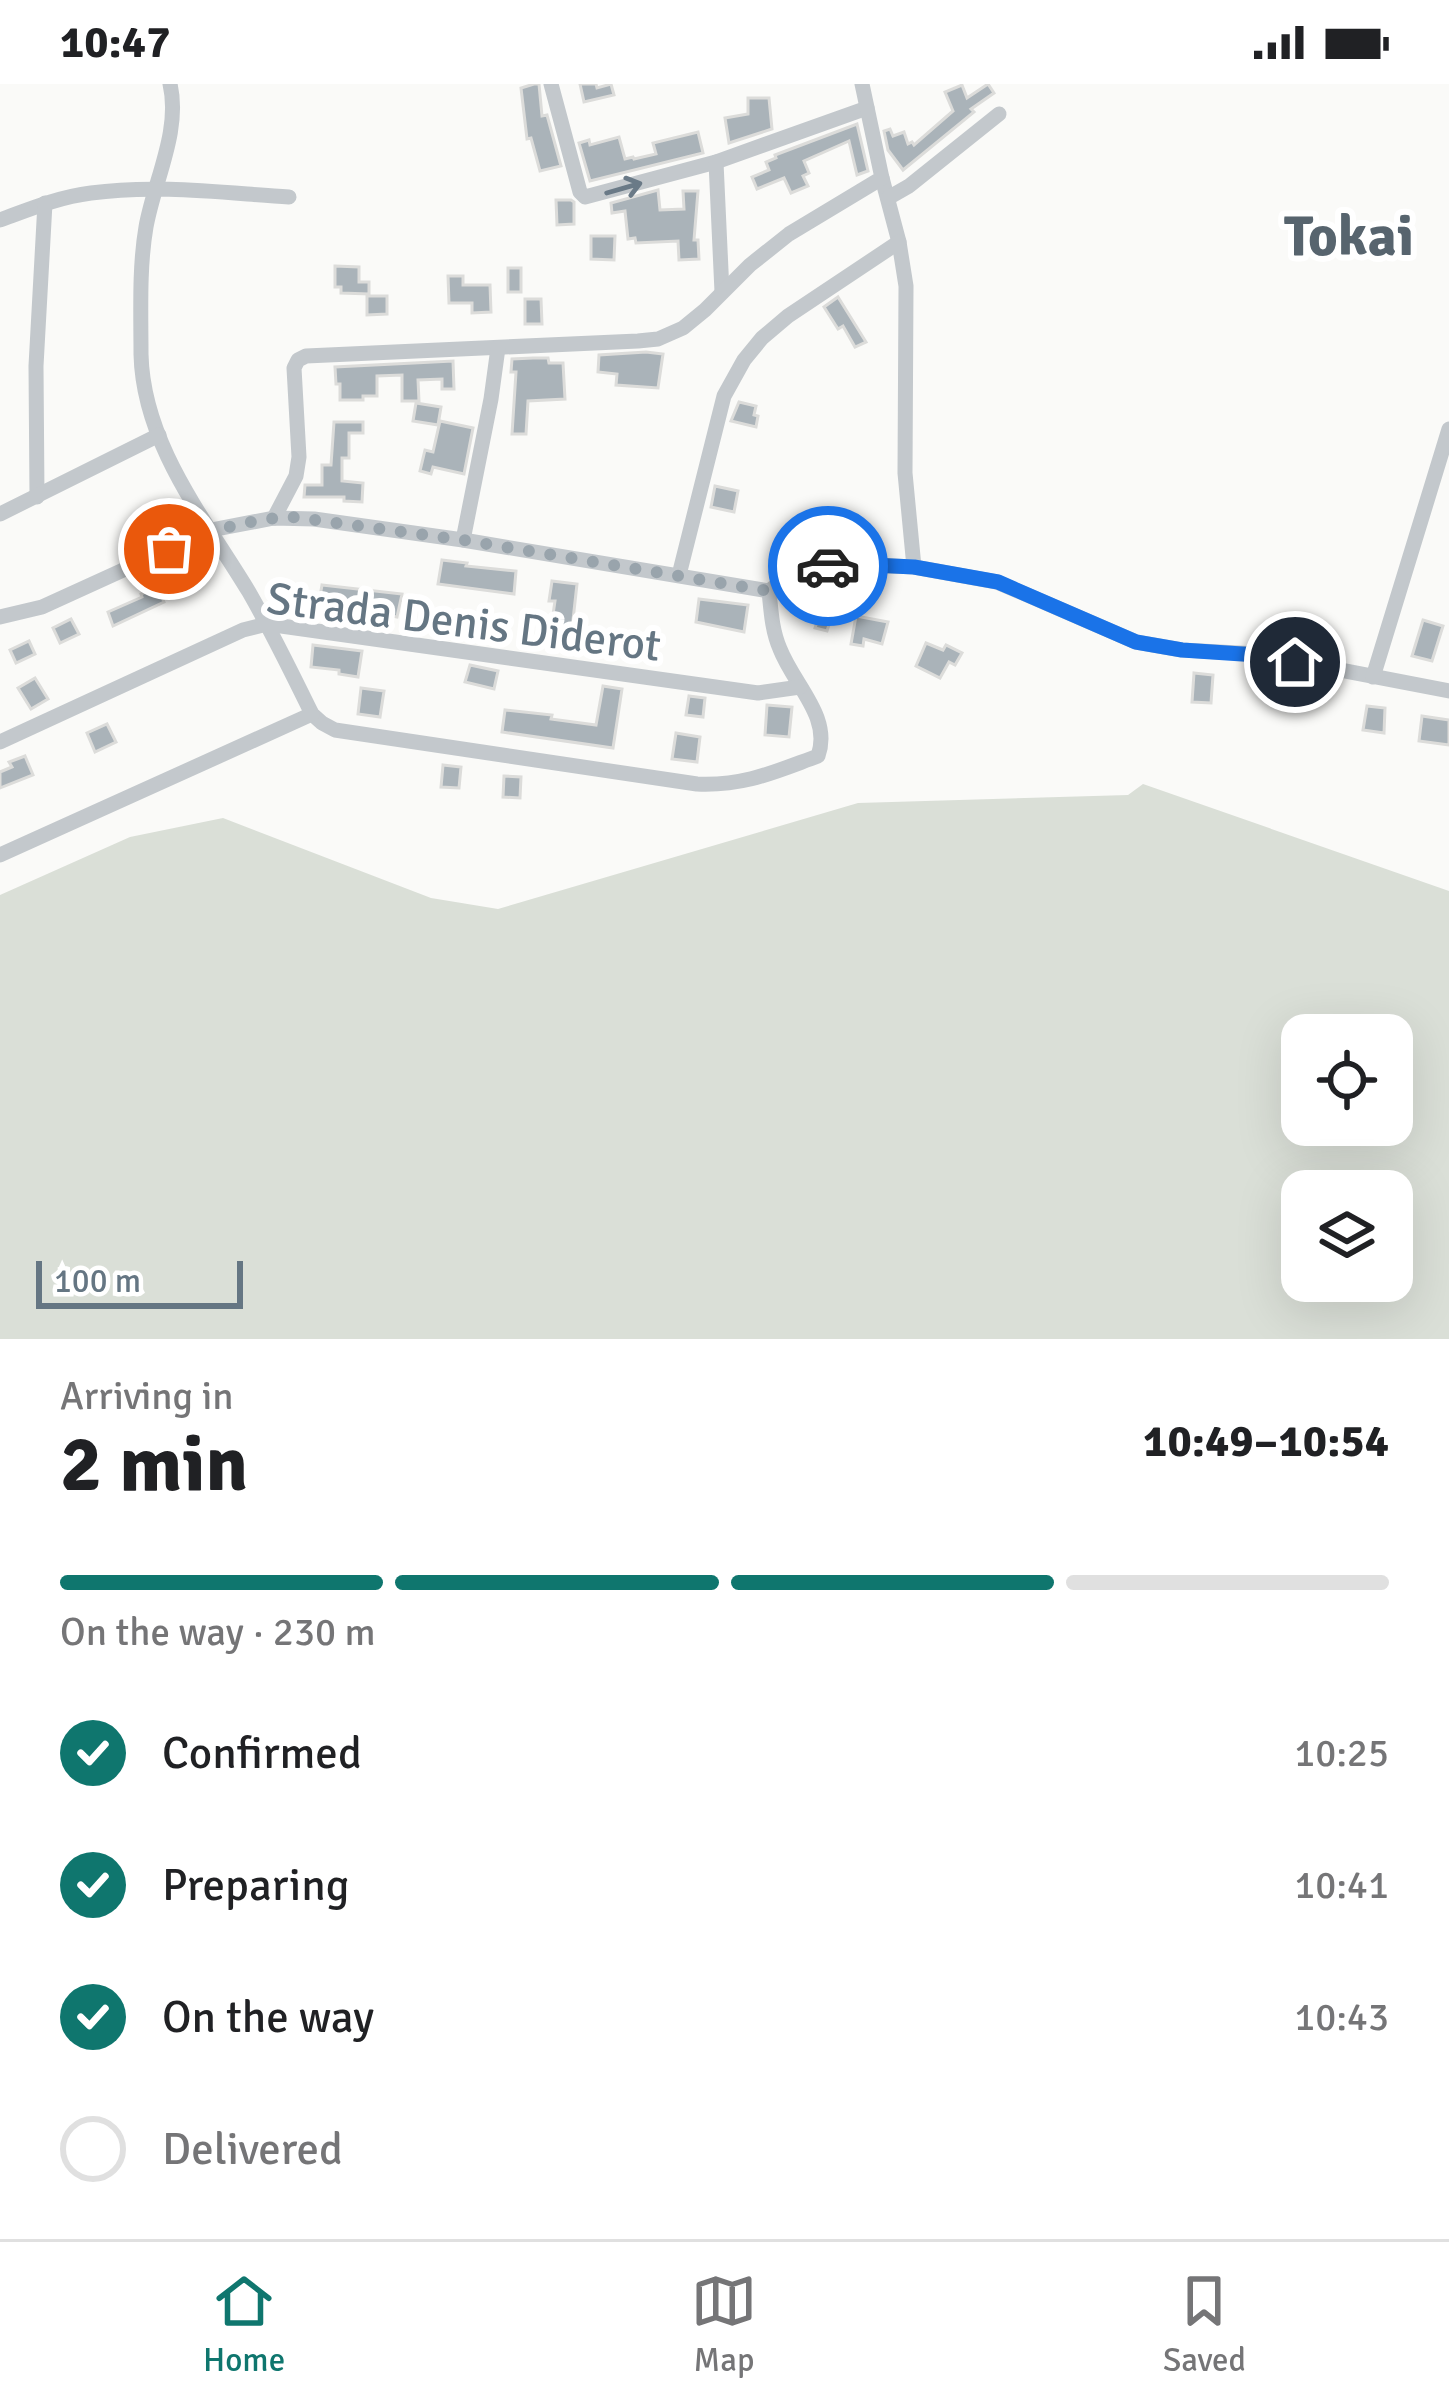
<!DOCTYPE html>
<html lang="en">
<head>
<meta charset="utf-8">
<style>
  body { margin:0; font-family:Signika,sans-serif; background:#f2f2f2; color:#202124; height:100vh; display:flex; flex-direction:column; font-size:45px; white-space:nowrap }
  * { box-sizing:border-box; margin:0 }
  p { font-size:39px; color:#757577 }
  .icon { flex:none; width:66px; height:66px; fill:none; stroke:currentColor; stroke-width:2; stroke-linecap:round; stroke-linejoin:round }
  .map { position:relative; height:1255px; overflow:hidden }
  .sheet { display:flex; flex-direction:column; background:#fff; flex:1 }
  .sheet>* { flex:none }
  .fabs { position:absolute; left:1281px; top:930px; display:grid; gap:24px }
  .fabs a { display:grid; place-items:center; width:132px; height:132px; border-radius:24px; background:#fff; box-shadow:0 12px 48px #0002; font-size:60px }
  .scale { position:absolute; left:36px; bottom:30px; width:207px; box-sizing:border-box; padding-left:12px; border:6px solid #657683; border-top:0; font-size:33px; line-height:42px; white-space:nowrap; color:#657683; -webkit-text-stroke:9px #fff; paint-order:stroke }
  .pin { position:absolute; display:grid; place-items:center; width:102px; height:102px; color:#fff; margin:-51px; border:6px solid #fff; border-radius:50%; box-shadow:0 3px 12px #0007 }
  .courier { position:absolute; display:grid; place-items:center; width:120px; height:120px; margin:-60px; border:9px solid #1a73e8; border-radius:50%; background:#fff; color:#222; box-shadow:0 3px 15px #0007 }
  .summary em { font-style:normal; font-weight:700 }
  .summary div { display:flex; flex-direction:column-reverse }
  .summary { display:flex; align-items:center; justify-content:space-between; height:204px; padding:0 60px }
  h1 { font-size:78px; font-weight:700; line-height:90px }
  .bar { display:grid; grid-template-columns:repeat(4,1fr); gap:18px 12px; align-content:center; height:144px; padding:0 60px }
  .bar i { height:15px; border-radius:9px; background:#e0e0e0 }
  .bar .current { background:#0f766e }
  .bar p { grid-column:span 4 }
  ol { padding:0 60px; list-style:none }
  li { display:flex; align-items:center; gap:36px; height:132px }
  li p { margin-inline-start:auto }
  li .icon { padding:12px; border-radius:50%; background:#0f766e; color:#fff; stroke-width:4 }
  li:last-child { color:#757577 }
  li i { width:66px; height:66px; border:6px solid #e0e0e0; border-radius:50% }
  .status { display:flex; justify-content:space-between; align-items:center; height:84px; padding:0 60px; background:#fff; direction:ltr }
  .status svg { height:33px; fill:currentColor }
  .menu { display:flex; justify-content:space-around; align-items:center; height:168px; border-top:3px solid #e0e0e0; background:#fff; font-size:33px; color:#757577 }
  .menu a { display:grid; justify-items:center; gap:6px }
  .menu .current { color:#0f766e }
  .map>svg:first-child { display:block }
</style>
</head>
<body>
<div class="status"><b>10:47</b><svg viewBox="0 0 49 12"><path d="M0 12V9h3v3zM5 12V6h3v6zM10 12V3h3v9zM15 12V0h3v12zM26 1h20v11H26zM47 4h2v5h-2z"/></svg></div>
<div class="map">
<svg width="1449" height="1255" viewBox="0 0 1449 1255">
  <rect width="100%" height="100%" fill="#fafaf8"/>
  <!-- green -->
  <path fill="#dadfd7" fill-rule="evenodd" d="M1143 700 1449 807V1255H0V811L130 753 223 734 431 814 498 825 858 719 1128 711ZM1302 951H1392V1041H1302ZM1302 1107H1392V1197H1302Z"/>
  <!-- building -->
  <g fill="#aab3b9" stroke="#dcdcda" stroke-width="3">
    <polygon points="534,0 539,0 542,32 547,31 561,82 540,87 531,54 527,55 521,4"/>
    <polygon points="580,0 596,0 597,4 611,0 614,11 584,18"/>
    <polygon points="988,0 994,9 971,25 974,28 903,86 888,66 884,47 890,45 893,52 904,48 908,60 912,58 914,61 953,27 945,8 962,1 967,14"/>
    <polygon points="748,14 769,14 772,45 729,59 725,34 748,30"/>
    <polygon points="857,40 868,87 857,91 849,57 804,77 809,89 803,92 808,102 791,109 784,94 757,105 752,93 769,86 766,78 776,74 775,71"/>
    <polygon points="698,48 703,69 590,97 579,59 589,56 590,61 619,53 625,75 633,73 634,75 656,70 653,59"/>
    <polygon points="658,106 660,126 684,125 683,107 698,107 694,156 698,156 699,175 679,176 678,157 636,159 635,154 628,155 625,127 612,129 611,119"/>
    <polygon points="556,116 571,116 574,118 574,140 557,141"/>
    <polygon points="591,152 615,152 614,176 591,175"/>
    <polygon points="335,182 359,183 359,198 369,198 369,210 341,209 341,203 335,203"/>
    <rect x="508" y="184" width="13" height="24"/>
    <polygon points="448,192 463,192 463,201 490,201 491,228 472,229 472,219 449,219"/>
    <polygon points="367,212 387,212 387,230 367,231"/>
    <polygon points="838,213 866,258 855,263 843,242 838,245 824,223"/>
    <polygon points="525,215 541,215 542,240 525,240"/>
    <polygon points="646,268 663,270 658,304 616,301 617,290 598,288 599,271"/>
    <polygon points="533,274 548,274 549,279 563,279 565,315 528,317 526,350 512,350 516,288 511,288 512,275"/>
    <polygon points="453,277 454,305 442,305 442,295 418,296 419,317 402,317 402,291 377,292 377,312 363,312 363,316 340,316 340,300 336,300 335,283"/>
    <polygon points="739,318 756,322 754,331 758,332 756,343 731,337"/>
    <polygon points="416,319 441,323 438,341 413,337"/>
    <polygon points="440,337 473,344 464,390 433,383 431,390 420,387 425,366 433,368"/>
    <polygon points="334,338 363,338 363,349 349,349 349,374 342,374 342,397 363,399 362,418 344,417 344,413 304,413 305,401 322,401 322,381 331,381"/>
    <polygon points="715,402 738,407 734,428 711,423"/>
    <polygon points="172,421 182,439 163,449 153,432"/>
    <polygon points="442,476 467,479 466,482 516,487 514,510 438,500"/>
    <polygon points="552,497 577,500 571,554 550,551 555,517 549,517"/>
    <polygon points="322,501 402,510 397,533 364,527 364,530 318,524"/>
    <polygon points="158,503 164,518 113,542 108,528 142,513 141,510"/>
    <polygon points="825,514 836,519 827,547 815,544"/>
    <polygon points="699,515 748,521 744,548 696,538"/>
    <polygon points="856,532 888,538 882,560 864,555 863,562 851,560"/>
    <polygon points="71,535 79,550 60,559 53,544"/>
    <polygon points="1423,536 1443,542 1432,577 1412,572"/>
    <polygon points="29,557 35,570 16,579 10,566"/>
    <polygon points="926,559 943,566 946,561 962,569 955,581 949,578 940,594 916,582"/>
    <polygon points="313,561 362,567 358,593 339,590 339,586 311,583"/>
    <polygon points="470,581 498,587 494,605 465,598"/>
    <polygon points="1194,589 1213,591 1211,619 1192,618"/>
    <polygon points="35,594 48,615 31,625 18,604"/>
    <polygon points="603,602 622,605 613,664 502,648 505,626 552,631 551,635 596,641"/>
    <polygon points="361,604 384,607 380,633 358,630"/>
    <polygon points="689,612 705,614 703,633 686,631"/>
    <polygon points="767,621 792,623 789,653 765,651"/>
    <polygon points="1367,622 1385,624 1384,649 1363,646"/>
    <polygon points="1422,632 1449,636 1449,661 1419,657"/>
    <polygon points="107,640 116,658 95,668 87,649"/>
    <polygon points="676,649 700,653 697,678 672,675"/>
    <polygon points="25,672 33,691 0,704 0,688 12,683 9,678"/>
    <polygon points="443,681 461,683 459,704 441,703"/>
    <polygon points="504,692 521,693 520,714 503,713"/>
  </g>
  <g fill="none" stroke-linecap="round" stroke-linejoin="round">
    <!-- street -->
    <g stroke="#c3c8cc" stroke-width="15">
      <path d="M170 0C181 47 154 97 146 143 139 183 141 229 141 270 143 360 205 435 249 508 272 548 292 589 312 630L322 639 335 646 697 700C745 702 774 688 818 672 832 633 794 601 780 565 772 547 771 527 769 507"/>
      <polyline points="551,0 580,108 585,113 716,78 867,24"/>
      <polyline points="716,78 722,208"/>
      <polyline points="882,94 899,158 906,202 905,389 914,483"/>
      <polyline points="888,114 909,102 999,30"/>
      <path d="M0 136C30 125 59 113 91 109 156 100 224 109 289 113"/>
      <polyline points="37,413 36,282 45,119"/>
      <polyline points="0,430 159,351"/>
      <polyline points="274,434 296,392 299,373 294,284 298,276 306,272 638,257 658,255 683,244 705,226 750,181 789,150 882,94 862,0"/>
      <polyline points="463,456 491,315 498,264"/>
      <polyline points="679,491 724,312 744,276 762,254 788,232 899,158"/>
      <polyline points="769,507 786,494 810,484 851,480 914,483 997,498 1136,558 1182,566 1257,570 1449,607"/>
      <polyline points="0,533 42,523 211,446 274,434 314,435 463,456 769,507"/>
      <polyline points="1373,593 1449,345"/>
      <polyline points="0,658 243,546 267,540 758,609 800,603"/>
      <polyline points="0,771 312,630"/>
    </g>
  </g>
  <!-- one-way arrows -->
  <defs><path id="oneway-shaft" d="M-6 0H5M1.5-3L5.5 0L1.5 3" fill="none" stroke-width="1.6" stroke-linecap="round" stroke-linejoin="round" transform="scale(3)"/></defs>
  <use stroke="#6a7a87" href="#oneway-shaft" transform="translate(624 104) rotate(-16)"/>
  <g fill="none" stroke-linecap="round" stroke-linejoin="round">
    <!-- done -->
    <path stroke="#99a4ac" stroke-width="12" stroke-dasharray="0 21.6" d="M169 465C209 447 248 435 292 433L463 456 769 507C788 492 804 484 828 482"/>
    <!-- route -->
    <polyline stroke="#1a73e8" stroke-width="15" points="828,482 851,480 914,483 998,498 1136,558 1182,566 1257,571 1295,578"/>
  </g>
  <g text-anchor="middle" stroke-width="12" stroke-linejoin="round" paint-order="stroke">
    <!-- street labels -->
    <g font-size="45" fill="#657683" stroke="#fff">
      <text transform="translate(464 537) rotate(7)" y="16">Strada Denis Diderot</text>
    </g>
    <!-- district labels -->
    <g font-size="57" font-weight="bold" fill="#57646e" stroke="#fff">
      <text x="1349" y="171">Tokai</text>
    </g>
  </g>
</svg>
<div class="fabs">
<a><svg class="icon" aria-label="locate" viewBox="0 0 24 24"><circle cx="12" cy="12" r="6"/><path d="M12 2v4M12 18v4M2 12h4M18 12h4"/></svg></a>
<a><svg class="icon" aria-label="layers" viewBox="0 0 24 24"><path d="M12 4l9 5-9 5-9-5zM3 14l9 5 9-5"/></svg></a>
</div>
<div class="scale">100 m</div>
<div class="pin" style="left:169px;top:465px;background:#ea580c"><svg class="icon" aria-label="bag" viewBox="0 0 24 24"><path d="M5 8h14l-1 12H6zM9 8a3 3 0 0 1 6 0"/></svg></div>
<div class="pin" style="left:1295px;top:578px;background:#1f2937"><svg class="icon" aria-label="home" viewBox="0 0 24 24"><path d="M3 11l9-7 9 7M6 9v11h12V9"/></svg></div>
<div class="courier" style="left:828px;top:482px"><svg class="icon" aria-label="car" viewBox="0 0 24 24"><path d="M5 17H2v-5l4-1 3-4h7l3 4 3 1v5h-3M9 17h6M6 11h13"/><circle cx="7" cy="17" r="2"/><circle cx="17" cy="17" r="2"/></svg></div>
</div>
<section class="sheet">
<div class="summary"><div><h1>2 min</h1><p>Arriving in</p></div><em>10:49–10:54</em></div>
<div class="bar"><i class="current"></i><i class="current"></i><i class="current"></i><i></i><p>On the way · 230 m</p></div>
<ol>
<li><svg class="icon" aria-label="check" viewBox="0 0 24 24"><path d="M5 12l5 5 9-10"/></svg>Confirmed<p>10:25</p></li>
<li><svg class="icon" aria-label="check" viewBox="0 0 24 24"><path d="M5 12l5 5 9-10"/></svg>Preparing<p>10:41</p></li>
<li><svg class="icon" aria-label="check" viewBox="0 0 24 24"><path d="M5 12l5 5 9-10"/></svg>On the way<p>10:43</p></li>
<li><i></i>Delivered</li>
</ol>
</section>
<nav class="menu">
<a class="current"><svg class="icon" aria-label="home" viewBox="0 0 24 24"><path d="M3 11l9-7 9 7M6 9v11h12V9"/></svg>Home</a>
<a><svg class="icon" aria-label="map" viewBox="0 0 24 24"><path d="M3 6l6-2 6 2 6-2v14l-6 2-6-2-6 2zM9 4v14M15 6v14"/></svg>Map</a>
<a><svg class="icon" aria-label="saved" viewBox="0 0 24 24"><path d="M7 4h10v16l-5-4-5 4z"/></svg>Saved</a>
</nav>
</body>
</html>
